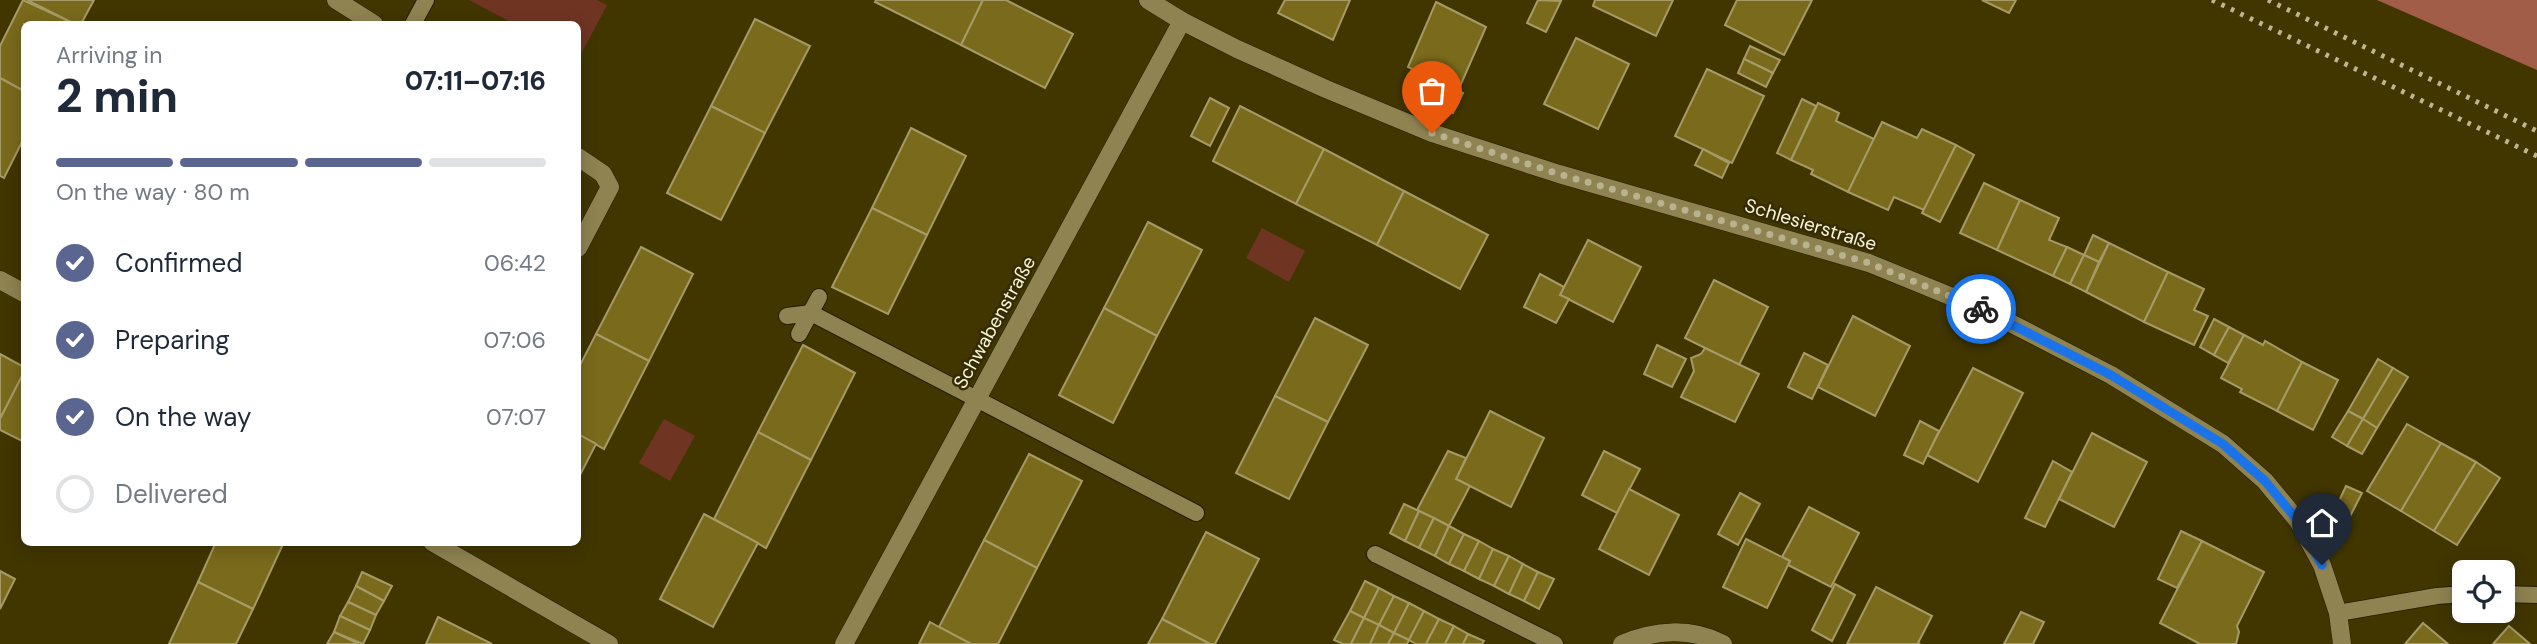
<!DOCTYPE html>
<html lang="en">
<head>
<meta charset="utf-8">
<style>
  body { margin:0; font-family:"DM Sans",sans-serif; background:#f6f6f7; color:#1f2937; height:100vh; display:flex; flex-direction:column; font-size:26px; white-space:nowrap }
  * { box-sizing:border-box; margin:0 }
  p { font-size:23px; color:#747a83 }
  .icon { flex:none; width:38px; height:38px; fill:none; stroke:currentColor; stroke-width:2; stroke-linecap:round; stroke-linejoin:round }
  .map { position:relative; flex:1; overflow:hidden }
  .drawer { position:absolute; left:21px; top:21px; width:560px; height:525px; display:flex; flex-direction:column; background:#fff; border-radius:10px; box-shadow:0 4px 18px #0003 }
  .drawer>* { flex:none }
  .tools { position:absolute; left:2452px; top:560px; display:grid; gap:14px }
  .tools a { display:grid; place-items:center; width:63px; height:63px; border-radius:10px; background:#fff; box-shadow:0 4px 18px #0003; font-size:35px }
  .pin { position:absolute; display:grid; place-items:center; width:60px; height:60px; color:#fff; margin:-72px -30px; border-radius:50% 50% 50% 0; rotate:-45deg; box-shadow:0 0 7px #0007 }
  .pin .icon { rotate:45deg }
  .courier { position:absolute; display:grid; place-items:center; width:70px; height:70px; margin:-35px; border:5px solid #1a73e8; border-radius:50%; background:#fff; color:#222; box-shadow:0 2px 9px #0007 }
  .head em { font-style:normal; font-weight:800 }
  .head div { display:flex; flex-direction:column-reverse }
  .head { display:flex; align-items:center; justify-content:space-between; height:119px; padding:0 35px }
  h1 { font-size:46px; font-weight:800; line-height:52px }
  .bar { display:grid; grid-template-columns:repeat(4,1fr); gap:10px 7px; align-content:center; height:84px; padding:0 35px }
  .bar i { height:9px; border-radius:5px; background:#e0e1e3 }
  .bar .active { background:#5b6690 }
  .bar p { grid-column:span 4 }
  ol { padding:0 35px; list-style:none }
  li { display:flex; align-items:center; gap:21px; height:77px }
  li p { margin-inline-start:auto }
  li .icon { padding:7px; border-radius:50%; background:#5b6690; color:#fff; stroke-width:4 }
  li:last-child { color:#747a83 }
  li i { width:38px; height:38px; border:4px solid #e0e1e3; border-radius:50% }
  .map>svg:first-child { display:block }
</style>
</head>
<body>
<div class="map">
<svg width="2537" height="644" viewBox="0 0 2537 644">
  <rect width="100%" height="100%" fill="#413600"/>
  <!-- green -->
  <g fill="#703423">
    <polygon points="469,0 597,0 607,5 578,60 578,24 514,24"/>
    <polygon points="1262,228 1305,251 1289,282 1246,258"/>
    <polygon points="664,419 695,436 670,481 639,463"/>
  </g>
  <!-- forest -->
  <polygon fill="#a25d49" points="2377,0 2537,0 2537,70"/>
  <!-- building -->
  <g fill="#7a6a1c" stroke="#a69a67" stroke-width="2">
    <polygon points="23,0 75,24 24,24 24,91 0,78 0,46"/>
    <polygon points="27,0 94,0 81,24 75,24"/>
    <polygon points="876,0 983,0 961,45 875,2"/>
    <polygon points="983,0 1006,0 1073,34 1045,88 961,45"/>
    <polygon points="1285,0 1350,0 1333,40 1278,13"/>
    <polygon points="1538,0 1561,1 1546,32 1527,23"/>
    <polygon points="1595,0 1673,0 1656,36 1593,6"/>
    <polygon points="1737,0 1812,0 1784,55 1725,25"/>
    <polygon points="1982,0 2016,0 2009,13"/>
    <polygon points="1436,2 1486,27 1458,91 1408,67"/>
    <polygon points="755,19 810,46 765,133 711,106"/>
    <polygon points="1576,38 1629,64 1598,129 1544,104"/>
    <polygon points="1750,46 1780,60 1773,73 1744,59"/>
    <polygon points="1744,59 1773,73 1766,87 1738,73"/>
    <polygon points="1707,69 1764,96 1732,163 1675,136"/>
    <polygon points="0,78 24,91 24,138 4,178 0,176"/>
    <polygon points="1436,80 1463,93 1453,113 1426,100"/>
    <polygon points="1210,98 1229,108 1210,146 1191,136"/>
    <polygon points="1802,99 1816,106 1791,160 1777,153"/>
    <polygon points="1818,103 1839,113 1836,121 1874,139 1848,192 1811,174 1813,170 1791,160"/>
    <polygon points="711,106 765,133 721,220 667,193"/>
    <polygon points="1240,106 1324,149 1296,204 1213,161"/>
    <polygon points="1882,122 1917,138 1922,129 1956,145 1924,210 1894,197 1888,210 1848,192"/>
    <polygon points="911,128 966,156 927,235 872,208"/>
    <polygon points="1956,145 1974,155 1940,222 1922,213"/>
    <polygon points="1324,149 1404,191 1377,245 1296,204"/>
    <polygon points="1703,149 1729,163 1722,178 1695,165"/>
    <polygon points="1984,183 2020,200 1997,250 1960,233"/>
    <polygon points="1404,191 1488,235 1460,289 1377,245"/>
    <polygon points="2020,200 2059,218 2049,240 2067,247 2053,276 1997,250"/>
    <polygon points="872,208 927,235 888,314 832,287"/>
    <polygon points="1148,222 1202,250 1157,336 1104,308"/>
    <polygon points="2093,235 2109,243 2099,262 2084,255"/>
    <polygon points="1588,240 1641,267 1613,322 1560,295"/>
    <polygon points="2109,243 2168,272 2144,322 2086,292"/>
    <polygon points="641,247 693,274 649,361 596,334"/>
    <polygon points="2067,247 2084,255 2070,284 2053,276"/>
    <polygon points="2084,255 2099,262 2086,292 2070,284"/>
    <polygon points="2168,272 2204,289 2194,310 2208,316 2194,345 2144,322"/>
    <polygon points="1540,274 1564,287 1560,295 1569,299 1556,323 1524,307"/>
    <polygon points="1714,280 1768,307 1739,365 1685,338"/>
    <polygon points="1104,308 1157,336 1113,423 1059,395"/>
    <polygon points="1853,316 1910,346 1875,416 1818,387"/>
    <polygon points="1315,318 1368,345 1328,422 1275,396"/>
    <polygon points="2214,319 2229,327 2214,355 2200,347"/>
    <polygon points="2229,327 2244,335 2228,363 2214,355"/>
    <polygon points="596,334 649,361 604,449 578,434 578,369"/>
    <polygon points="2244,335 2263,345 2265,341 2302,362 2277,411 2240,392 2242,389 2221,378"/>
    <polygon points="803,345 855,373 811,460 758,432"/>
    <polygon points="1657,345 1686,359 1672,387 1644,374"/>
    <polygon points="1705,348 1759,374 1735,422 1681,397 1694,371 1691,358 1701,354"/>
    <polygon points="1804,353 1828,365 1812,399 1788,387"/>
    <polygon points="0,354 24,367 24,372 0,419"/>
    <polygon points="2378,359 2393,368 2363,419 2348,411"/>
    <polygon points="2302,362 2338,380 2313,430 2277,411"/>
    <polygon points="1973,368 2023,393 1978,482 1927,455"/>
    <polygon points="2393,368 2408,377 2377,428 2363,419"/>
    <polygon points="24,372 24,442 0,430 0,419"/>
    <polygon points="1275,396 1328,422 1289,499 1236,473"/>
    <polygon points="1490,411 1544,438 1511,507 1456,479"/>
    <polygon points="2348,411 2363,419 2347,446 2332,437"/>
    <polygon points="2363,419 2377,428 2362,454 2347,446"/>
    <polygon points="1920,421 1939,431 1923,464 1904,455"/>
    <polygon points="2407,424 2441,443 2401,511 2367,491"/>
    <polygon points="758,432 811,460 766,548 714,519"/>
    <polygon points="2092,433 2147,462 2114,527 2059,499"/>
    <polygon points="578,434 596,444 578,479"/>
    <polygon points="2441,443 2476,462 2434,531 2401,511"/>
    <polygon points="1448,451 1466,458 1456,479 1470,486 1449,526 1417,510"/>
    <polygon points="1604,451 1640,469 1617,513 1582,495"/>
    <polygon points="1029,454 1082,481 1037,568 984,540"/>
    <polygon points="2053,461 2072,472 2045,527 2025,518"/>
    <polygon points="2476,462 2500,478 2457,545 2434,531"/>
    <polygon points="2346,486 2362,493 2344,528 2330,520"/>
    <polygon points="1629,489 1679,515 1649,575 1599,549"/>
    <polygon points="1740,493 1760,504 1738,545 1718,534"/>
    <polygon points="1404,504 1419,511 1405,541 1390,533"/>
    <polygon points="1809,507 1859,533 1831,587 1788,565 1790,561 1782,557"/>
    <polygon points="1419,511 1434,518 1419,548 1405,541"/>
    <polygon points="704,514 758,543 713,627 660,599"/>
    <polygon points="1434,518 1449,526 1435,556 1419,548"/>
    <polygon points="1449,526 1464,534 1449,564 1435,556"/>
    <polygon points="2181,531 2202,541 2177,588 2158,579"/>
    <polygon points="1206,532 1259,559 1215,644 1210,644 1162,619"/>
    <polygon points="1464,534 1479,541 1464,571 1449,564"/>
    <polygon points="1746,539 1790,561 1767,608 1723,587"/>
    <polygon points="984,540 1037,568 998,644 971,644 939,627"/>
    <polygon points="1479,541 1493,549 1479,579 1464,571"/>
    <polygon points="2202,541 2264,572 2237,626 2239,632 2236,644 2200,644 2160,623"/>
    <polygon points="216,542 284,542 253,609 198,582"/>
    <polygon points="1493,549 1509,556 1494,586 1479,579"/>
    <polygon points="1509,556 1523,564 1509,594 1494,586"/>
    <polygon points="1523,564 1538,572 1524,601 1509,594"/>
    <polygon points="0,571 15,579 0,609"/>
    <polygon points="362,572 392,586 384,601 356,586"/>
    <polygon points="1538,572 1554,579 1539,609 1524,601"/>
    <polygon points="1365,581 1379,588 1364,618 1350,611"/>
    <polygon points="198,582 253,609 236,644 169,644"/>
    <polygon points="1835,584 1855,595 1832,641 1812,630"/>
    <polygon points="356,586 384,601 376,615 348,602"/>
    <polygon points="1876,587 1932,616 1918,643 1920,644 1847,644"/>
    <polygon points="1379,588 1394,596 1379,625 1364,618"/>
    <polygon points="1394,596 1409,603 1394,633 1379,625"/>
    <polygon points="348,602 376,615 370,630 340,616"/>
    <polygon points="1409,603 1424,611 1409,640 1394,633"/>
    <polygon points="1350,611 1364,618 1351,644 1343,644 1334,640"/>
    <polygon points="1424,611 1439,619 1426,644 1416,644 1409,640"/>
    <polygon points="2021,612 2044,622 2033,644 2004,644"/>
    <polygon points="340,616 370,630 363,644 334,632"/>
    <polygon points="438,617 492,644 426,644"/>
    <polygon points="1364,618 1379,625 1370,644 1351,644"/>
    <polygon points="1162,619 1210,644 1148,644"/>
    <polygon points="1439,619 1454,626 1445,644 1426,644"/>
    <polygon points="930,622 939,627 971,644 919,644"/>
    <polygon points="2423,623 2448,644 2405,644"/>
    <polygon points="1379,625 1394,633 1388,644 1370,644"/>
    <polygon points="1454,626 1468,634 1463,644 1445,644"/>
    <polygon points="2509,626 2530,644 2493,644"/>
    <polygon points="334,632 359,644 327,644"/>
    <polygon points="1394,633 1409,640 1407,644 1388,644"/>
    <polygon points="1468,634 1484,641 1482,644 1463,644"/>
  </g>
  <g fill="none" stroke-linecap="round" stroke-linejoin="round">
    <defs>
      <g id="service">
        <polyline points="413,24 426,0"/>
        <polyline points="787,316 811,313 1196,513"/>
        <polyline points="799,334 819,297"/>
        <polyline points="1375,554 1555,644"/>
        <polyline points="2502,594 2537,595"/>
        <polyline points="2338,613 2437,596 2464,594"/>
      </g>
      <g id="minor">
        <polyline points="336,0 374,24"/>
        <polyline points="1148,0 1182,21 1237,49 1326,89 1432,133 1559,174 1869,263 1989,312 2111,375 2223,444 2265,481 2298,521 2322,565 2338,613 2342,644"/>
        <polyline points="578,157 603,174 610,187 578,248"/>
        <polyline points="0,280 24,293"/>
        <polyline points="432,542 609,644"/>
        <polyline points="844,644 1182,21"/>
        <path d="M1622 644C1654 630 1691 627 1723 644"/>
      </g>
    </defs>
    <!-- service casing -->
    <use href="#service" stroke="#241e04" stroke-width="18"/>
    <!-- minor casing -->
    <use href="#minor" stroke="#241e04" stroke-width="19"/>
    <!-- service -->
    <use href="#service" stroke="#8f8351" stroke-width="16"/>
    <!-- minor -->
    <use href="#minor" stroke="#8f8351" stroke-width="18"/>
    <!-- rail -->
    <g stroke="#beb693" stroke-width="5" stroke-dasharray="3.5 7" stroke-linecap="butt">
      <polyline points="2212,0 2537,156"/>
      <polyline points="2268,0 2537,131"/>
    </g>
  </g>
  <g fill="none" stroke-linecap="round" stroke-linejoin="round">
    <!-- done -->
    <polyline stroke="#b9b28e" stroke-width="7" stroke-dasharray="0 12.6" points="1432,133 1559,174 1869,263 1981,309"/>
    <!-- route -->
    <polyline stroke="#1a73e8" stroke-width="9" points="1981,309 2111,375 2223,444 2265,481 2298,521 2322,565"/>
  </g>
  <g text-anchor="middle" stroke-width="5" stroke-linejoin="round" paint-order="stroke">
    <!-- street labels -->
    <g font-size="19" fill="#faf4da" stroke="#352c04">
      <text transform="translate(1811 224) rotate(17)" y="7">Schlesierstraße</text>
      <text transform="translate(994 322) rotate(-61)" y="7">Schwabenstraße</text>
    </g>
  </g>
</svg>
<div class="tools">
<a><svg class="icon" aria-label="locate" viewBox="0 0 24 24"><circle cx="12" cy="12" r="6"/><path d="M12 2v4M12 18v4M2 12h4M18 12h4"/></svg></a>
</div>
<div class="pin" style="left:1432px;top:133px;background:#ea580c"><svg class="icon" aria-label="bag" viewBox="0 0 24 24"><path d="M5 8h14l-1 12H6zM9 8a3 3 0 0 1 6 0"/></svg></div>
<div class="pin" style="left:2322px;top:565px;background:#1f2937"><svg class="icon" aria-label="home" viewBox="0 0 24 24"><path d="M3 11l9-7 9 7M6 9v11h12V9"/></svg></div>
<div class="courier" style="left:1981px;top:309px"><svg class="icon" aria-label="bike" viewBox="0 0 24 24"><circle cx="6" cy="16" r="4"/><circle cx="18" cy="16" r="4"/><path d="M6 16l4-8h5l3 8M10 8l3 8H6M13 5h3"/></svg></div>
<section class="drawer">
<div class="head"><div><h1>2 min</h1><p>Arriving in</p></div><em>07:11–07:16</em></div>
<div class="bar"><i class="active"></i><i class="active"></i><i class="active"></i><i></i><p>On the way · 80 m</p></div>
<ol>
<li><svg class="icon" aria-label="check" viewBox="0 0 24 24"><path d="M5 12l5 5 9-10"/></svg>Confirmed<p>06:42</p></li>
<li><svg class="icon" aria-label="check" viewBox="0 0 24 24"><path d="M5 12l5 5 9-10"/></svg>Preparing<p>07:06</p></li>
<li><svg class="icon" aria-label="check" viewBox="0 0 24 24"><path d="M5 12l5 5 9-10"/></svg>On the way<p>07:07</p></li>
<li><i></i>Delivered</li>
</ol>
</section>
</div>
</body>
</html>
